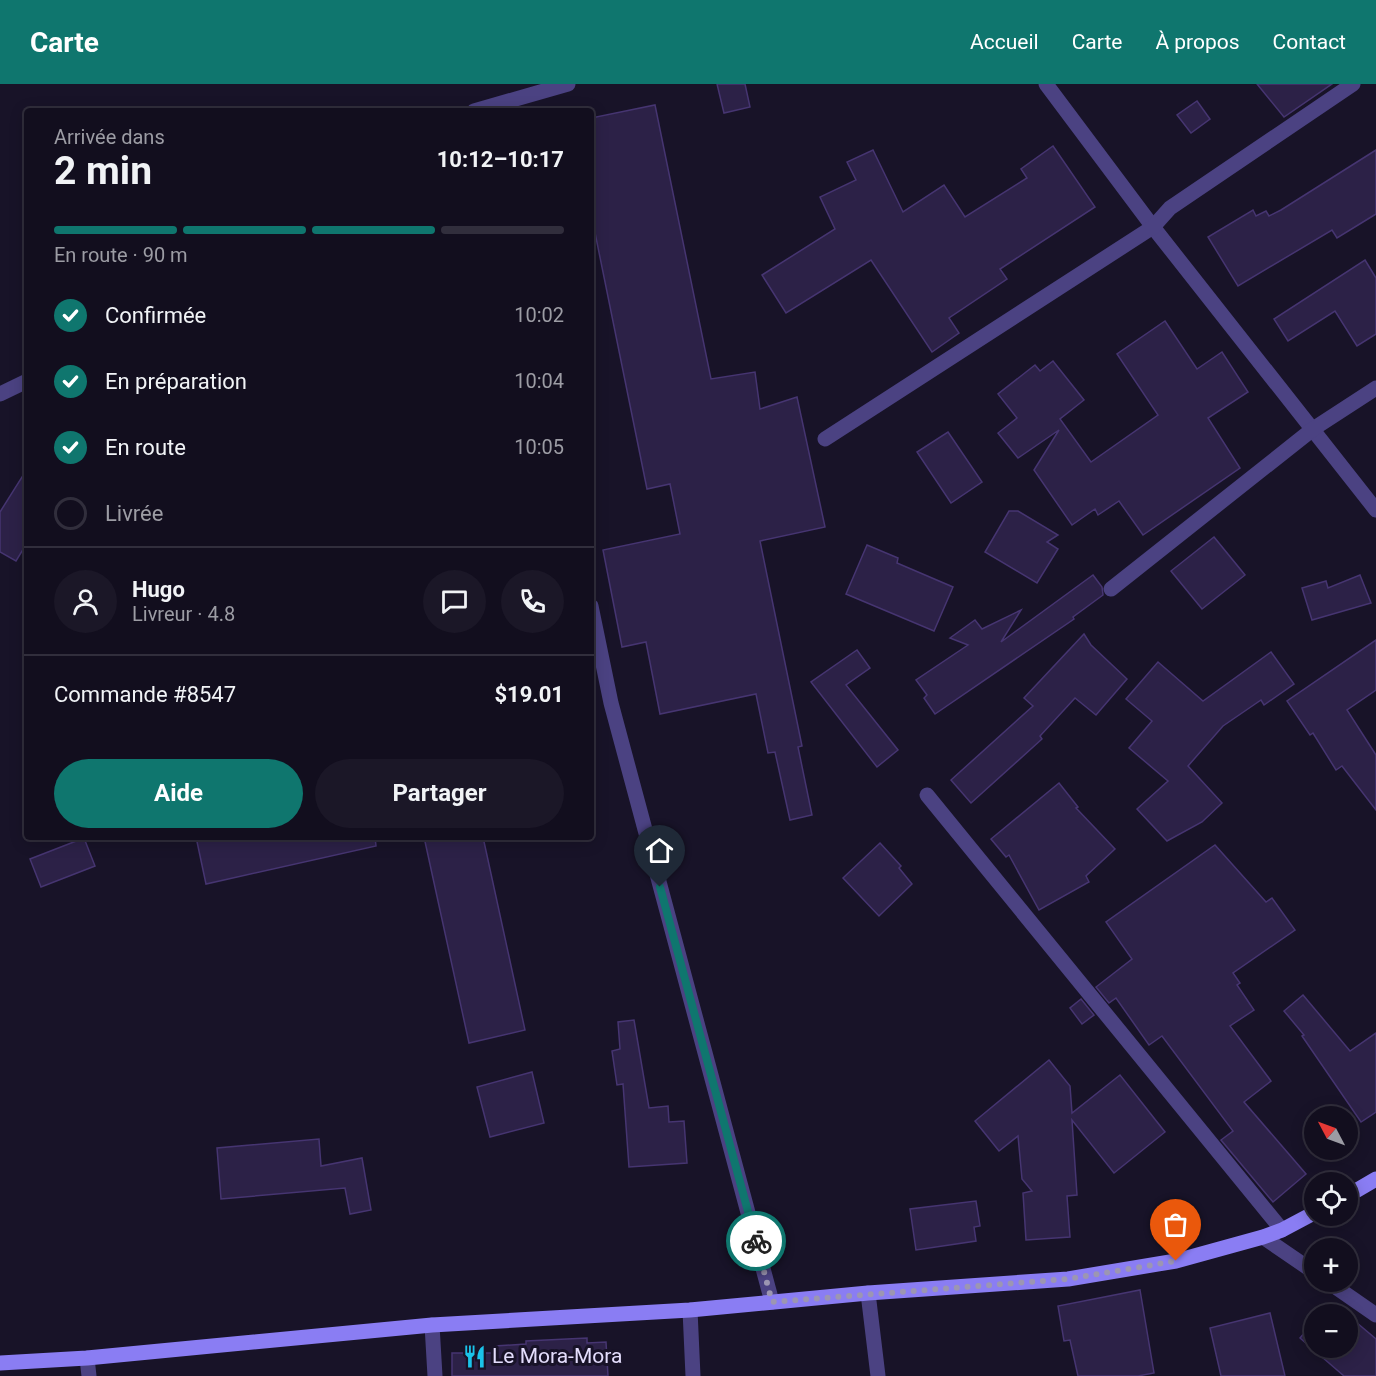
<!DOCTYPE html>
<html lang="fr">
<head>
<meta charset="utf-8">
<style>
  body { margin:0; font-family:Roboto,sans-serif; background:#1b1727; color:#f1f3f6; height:100vh; display:flex; flex-direction:column; font-size:22px; white-space:nowrap }
  * { box-sizing:border-box; margin:0 }
  p { font-size:20px; color:#9c9ca4 }
  .icon { flex:none; width:33px; height:33px; fill:none; stroke:currentColor; stroke-width:2; stroke-linecap:round; stroke-linejoin:round }
  .map { position:relative; flex:1; overflow:hidden }
  .side { position:absolute; left:24px; top:24px; width:570px; height:732px; display:flex; flex-direction:column; background:#120e1e; border-radius:6px; box-shadow:0 3px 15px #0003,0 0 0 2px #312e3c }
  .side>* { flex:none }
  .needle { width:39px; rotate:311deg }
  .controls { position:absolute; left:1304px; top:1022px; display:grid; gap:12px }
  .controls a { display:grid; place-items:center; width:54px; height:54px; border-radius:50%; background:#120e1e; box-shadow:0 3px 15px #0003,0 0 0 2px #312e3c; font-size:30px }
  .pin { position:absolute; display:grid; place-items:center; width:51px; height:51px; color:#fff; margin:-62px -26px; border-radius:50% 50% 50% 0; rotate:-45deg; box-shadow:0 0 6px #0007 }
  .pin .icon { rotate:45deg }
  .courier { position:absolute; display:grid; place-items:center; width:60px; height:60px; margin:-30px; border:4px solid #0f766e; border-radius:50%; background:#fff; color:#222; box-shadow:0 2px 8px #0007 }
  .overview em { font-style:normal; font-weight:700 }
  .overview div { display:flex; flex-direction:column-reverse }
  .overview { display:flex; align-items:center; justify-content:space-between; height:102px; padding:0 30px }
  h1 { font-size:39px; font-weight:700; line-height:45px }
  .bar { display:grid; grid-template-columns:repeat(4,1fr); gap:9px 6px; align-content:center; height:72px; padding:0 30px }
  .bar i { height:8px; border-radius:4px; background:#312e3c }
  .bar .current { background:#0f766e }
  .bar p { grid-column:span 4 }
  .line { display:flex; align-items:center; gap:15px; padding:0 30px; border-top:2px solid #312e3c }
  .line div { flex:1 }
  .round { display:grid; place-items:center; flex:none; width:63px; height:63px; border-radius:32px; background:#1b1727 }
  ol { padding:0 30px; list-style:none }
  li { display:flex; align-items:center; gap:18px; height:66px }
  li p { margin-inline-start:auto }
  li .icon { padding:6px; border-radius:50%; background:#0f766e; color:#fff; stroke-width:4 }
  li:last-child { color:#9c9ca4 }
  li i { width:33px; height:33px; border:3px solid #312e3c; border-radius:50% }
  .cta { display:flex; gap:12px; margin-top:auto; padding:12px 30px }
  .cta a { flex:1; height:69px; border-radius:36px; background:#0f766e; color:#fff; font-size:24px; font-weight:700; line-height:69px; text-align:center }
  .cta a+a { background:#1b1727; color:#f1f3f6 }
  header { display:flex; align-items:center; gap:36px; box-sizing:border-box; height:84px; padding:0 30px; background:#0f766e; color:#fff }
  header strong { font-size:28px }
  nav { display:flex; gap:33px; margin-inline-start:auto; font-size:21px }
  .map>svg:first-child { display:block }
</style>
</head>
<body>
<header>
<strong>Carte</strong>
<nav><a>Accueil</a><a>Carte</a><a>À propos</a><a>Contact</a></nav>
</header>
<div class="map">
<svg width="1376" height="1292" viewBox="0 0 1376 1292">
  <rect width="100%" height="100%" fill="#181328"/>
  <!-- building -->
  <g fill="#2c2147" stroke="#463571" stroke-width="1.5">
    <polygon points="717,0 745,0 750,23 724,29"/>
    <polygon points="1257,0 1332,0 1284,33"/>
    <polygon points="1197,17 1210,35 1191,49 1177,31"/>
    <polygon points="655,21 711,295 755,288 760,325 797,313 825,443 760,457 802,662 798,663 812,731 790,736 775,668 768,669 756,610 660,630 646,558 622,563 603,466 680,450 670,400 647,405 591,129 591,34"/>
    <polygon points="1053,62 1095,123 1000,185 1007,195 949,234 959,249 932,268 871,176 786,229 762,191 835,145 820,113 856,96 847,78 873,66 903,128 944,101 965,133 1027,94 1021,85"/>
    <polygon points="1376,66 1376,130 1337,154 1332,146 1238,202 1208,153 1253,126 1256,132 1266,127 1269,132 1281,126"/>
    <polygon points="1365,176 1376,194 1376,250 1357,262 1335,227 1288,257 1274,235"/>
    <polygon points="1165,237 1197,285 1222,268 1248,308 1208,334 1240,384 1143,451 1119,417 1098,431 1095,425 1072,441 1034,386 1059,346 1018,374 998,349 1017,334 998,310 1035,281 1040,287 1053,277 1084,316 1060,335 1091,378 1158,331 1117,270"/>
    <polygon points="948,348 982,398 951,419 917,368"/>
    <polygon points="27,385 27,459 16,477 0,468 0,428"/>
    <polygon points="1009,427 1018,427 1058,451 1047,458 1058,465 1037,499 985,468"/>
    <polygon points="1214,453 1245,491 1202,525 1171,487"/>
    <polygon points="867,461 898,474 897,479 953,503 934,547 846,510"/>
    <polygon points="1093,491 1102,503 1103,511 1073,533 1074,535 935,630 924,614 927,611 916,596 968,561 950,554 975,536 982,545 1021,526 1001,558"/>
    <polygon points="1360,491 1371,519 1312,536 1302,504 1326,497 1328,504"/>
    <polygon points="1084,550 1091,561 1127,595 1096,631 1075,614 1040,652 1042,655 971,719 951,696 1033,622 1024,614"/>
    <polygon points="1376,556 1376,606 1347,626 1376,671 1376,726 1342,682 1336,686 1313,649 1310,651 1287,617"/>
    <polygon points="857,566 870,584 846,601 898,666 877,683 811,598"/>
    <polygon points="1271,568 1294,600 1264,621 1261,616 1223,642 1188,682 1222,719 1202,738 1167,757 1137,725 1168,697 1129,664 1152,637 1126,615 1158,578 1203,617"/>
    <polygon points="1059,699 1078,723 1076,724 1115,765 1086,792 1089,798 1039,826 1009,771 1006,773 991,755"/>
    <polygon points="196,753 375,753 376,762 206,800"/>
    <polygon points="424,753 483,753 525,946 469,959"/>
    <polygon points="84,754 95,782 41,803 30,775"/>
    <polygon points="880,759 901,782 899,784 912,800 879,832 843,794"/>
    <polygon points="1215,761 1266,818 1272,814 1295,846 1233,889 1240,899 1237,901 1254,926 1230,942 1271,997 1244,1018 1306,1090 1273,1118 1221,1056 1233,1047 1162,952 1149,961 1116,914 1109,919 1096,903 1132,875 1106,838"/>
    <polygon points="1303,911 1350,967 1376,949 1376,1028 1361,1038 1302,952 1304,951 1284,927"/>
    <polygon points="1081,915 1094,931 1082,940 1070,924"/>
    <polygon points="634,936 649,1024 668,1022 669,1038 684,1037 687,1079 629,1083 623,1000 617,1001 612,967 620,965 618,938"/>
    <polygon points="1049,976 1070,1002 1072,1029 1120,991 1165,1048 1114,1089 1072,1036 1077,1111 1067,1112 1070,1153 1026,1156 1023,1109 1032,1107 1022,1095 1018,1052 999,1067 975,1037"/>
    <polygon points="532,988 544,1039 490,1053 477,1003"/>
    <polygon points="319,1055 321,1082 362,1074 371,1126 350,1130 345,1104 221,1115 217,1064"/>
    <polygon points="976,1117 980,1142 974,1143 976,1157 916,1166 910,1125"/>
    <polygon points="1140,1206 1154,1289 1138,1292 1078,1292 1070,1256 1064,1257 1058,1222"/>
    <polygon points="1270,1229 1285,1292 1221,1292 1210,1244"/>
    <polygon points="1350,1233 1376,1255 1376,1292 1344,1292 1300,1254 1314,1238 1314,1263 1347,1263 1347,1236"/>
    <polygon points="587,1254 587,1259 606,1258 608,1292 452,1292 452,1269 495,1269 495,1262 526,1260 526,1257"/>
  </g>
  <g fill="none" stroke-linecap="round" stroke-linejoin="round">
    <!-- service -->
    <polyline stroke="#4b4282" stroke-width="15" points="591,522 611,619 772,1218"/>
    <!-- minor -->
    <g stroke="#4b4282" stroke-width="15">
      <polyline points="1046,0 1153,143 1376,426"/>
      <polyline points="474,27 568,0"/>
      <polyline points="0,310 27,297"/>
      <polyline points="825,355 1153,143 1170,124 1353,0"/>
      <polyline points="1111,505 1313,345 1376,304"/>
      <polyline points="927,711 1282,1146"/>
      <polyline points="1263,1153 1314,1188"/>
      <polyline points="1327,1197 1376,1231"/>
      <polyline points="690,1226 693,1292"/>
      <polyline points="432,1241 435,1292"/>
      <polyline points="87,1274 89,1292"/>
    </g>
    <!-- tertiary -->
    <polyline stroke="#4b4282" stroke-width="15" points="868,1209 878,1292"/>
    <!-- secondary -->
    <g stroke="#8a7df3" stroke-width="15">
      <polyline points="1347,1112 1376,1095"/>
      <polyline points="0,1279 87,1274 432,1241 690,1226 868,1209 1068,1195 1176,1177 1263,1153 1282,1146 1314,1129"/>
    </g>
  </g>
  <g fill="none" stroke-linecap="round" stroke-linejoin="round">
    <!-- done -->
    <polyline stroke="#9c96b2" stroke-width="6" stroke-dasharray="0 10.8" points="756,1157 772,1218 1068,1195 1176,1177"/>
    <!-- route -->
    <polyline stroke="#0f766e" stroke-width="8" points="660,803 756,1157"/>
  </g>
  <!-- icons -->
  <defs>
    <symbol id="restaurant-bare" viewBox="-9 -9 18 18"><path d="M-5-6h1v4h1v-4h1v4h1v-4h1v5L-1.5 .5V6h-2V.5L-5-1ZM5-6V6H3V1.5H1.5Q1.5-4 5-6Z" fill="#1bc3ea" stroke="#181328" stroke-width="2.5" paint-order="stroke"/></symbol>
  </defs>
  <g fill-rule="evenodd">
    <use href="#restaurant-bare" x="458" y="1256" width="33" height="33"/>
  </g>
  <g text-anchor="middle" stroke-width="6" stroke-linejoin="round" paint-order="stroke">
    <!-- poi labels -->
    <g font-size="21" fill="#e3ddfc" stroke="#181328" text-anchor="start">
      <text x="492" y="1279">Le Mora-Mora</text>
    </g>
  </g>
</svg>
<div class="controls">
<a><svg class="needle" viewBox="-14 -14 28 28"><path d="M0-13l5 13h-10z" fill="#e53935"/><path d="M0 13l5-13h-10z" fill="#9c9ca4"/></svg></a>
<a><svg class="icon" aria-label="locate" viewBox="0 0 24 24"><circle cx="12" cy="12" r="6"/><path d="M12 2v4M12 18v4M2 12h4M18 12h4"/></svg></a>
<a>+</a>
<a>−</a>
</div>
<div class="pin" style="left:1176px;top:1177px;background:#ea580c"><svg class="icon" aria-label="bag" viewBox="0 0 24 24"><path d="M5 8h14l-1 12H6zM9 8a3 3 0 0 1 6 0"/></svg></div>
<div class="pin" style="left:660px;top:803px;background:#1f2937"><svg class="icon" aria-label="home" viewBox="0 0 24 24"><path d="M3 11l9-7 9 7M6 9v11h12V9"/></svg></div>
<div class="courier" style="left:756px;top:1157px"><svg class="icon" aria-label="bike" viewBox="0 0 24 24"><circle cx="6" cy="16" r="4"/><circle cx="18" cy="16" r="4"/><path d="M6 16l4-8h5l3 8M10 8l3 8H6M13 5h3"/></svg></div>
<section class="side">
<div class="overview"><div><h1>2 min</h1><p>Arrivée dans</p></div><em>10:12–10:17</em></div>
<div class="bar"><i class="current"></i><i class="current"></i><i class="current"></i><i></i><p>En route · 90 m</p></div>
<ol>
<li><svg class="icon" aria-label="check" viewBox="0 0 24 24"><path d="M5 12l5 5 9-10"/></svg>Confirmée<p>10:02</p></li>
<li><svg class="icon" aria-label="check" viewBox="0 0 24 24"><path d="M5 12l5 5 9-10"/></svg>En préparation<p>10:04</p></li>
<li><svg class="icon" aria-label="check" viewBox="0 0 24 24"><path d="M5 12l5 5 9-10"/></svg>En route<p>10:05</p></li>
<li><i></i>Livrée</li>
</ol>
<div class="line" style="height:108px"><a class="round"><svg class="icon" aria-label="person" viewBox="0 0 24 24"><circle cx="12" cy="8" r="4"/><path d="M4 21q1-7 8-7t8 7"/></svg></a><div><b>Hugo</b><p>Livreur · 4.8</p></div><a class="round"><svg class="icon" aria-label="chat" viewBox="0 0 24 24"><path d="M4 5h16v11H9l-5 4z"/></svg></a><a class="round"><svg class="icon" aria-label="phone" viewBox="0 0 24 24"><path d="M5 4h4l2 5-3 2q2 4 5 5l2-3 5 2v4C11 20 4 13 5 4z"/></svg></a></div>
<div class="line" style="height:78px"><div>Commande #8547</div><b>$19.01</b></div>
<div class="cta"><a>Aide</a><a>Partager</a></div>
</section>
</div>
</body>
</html>
